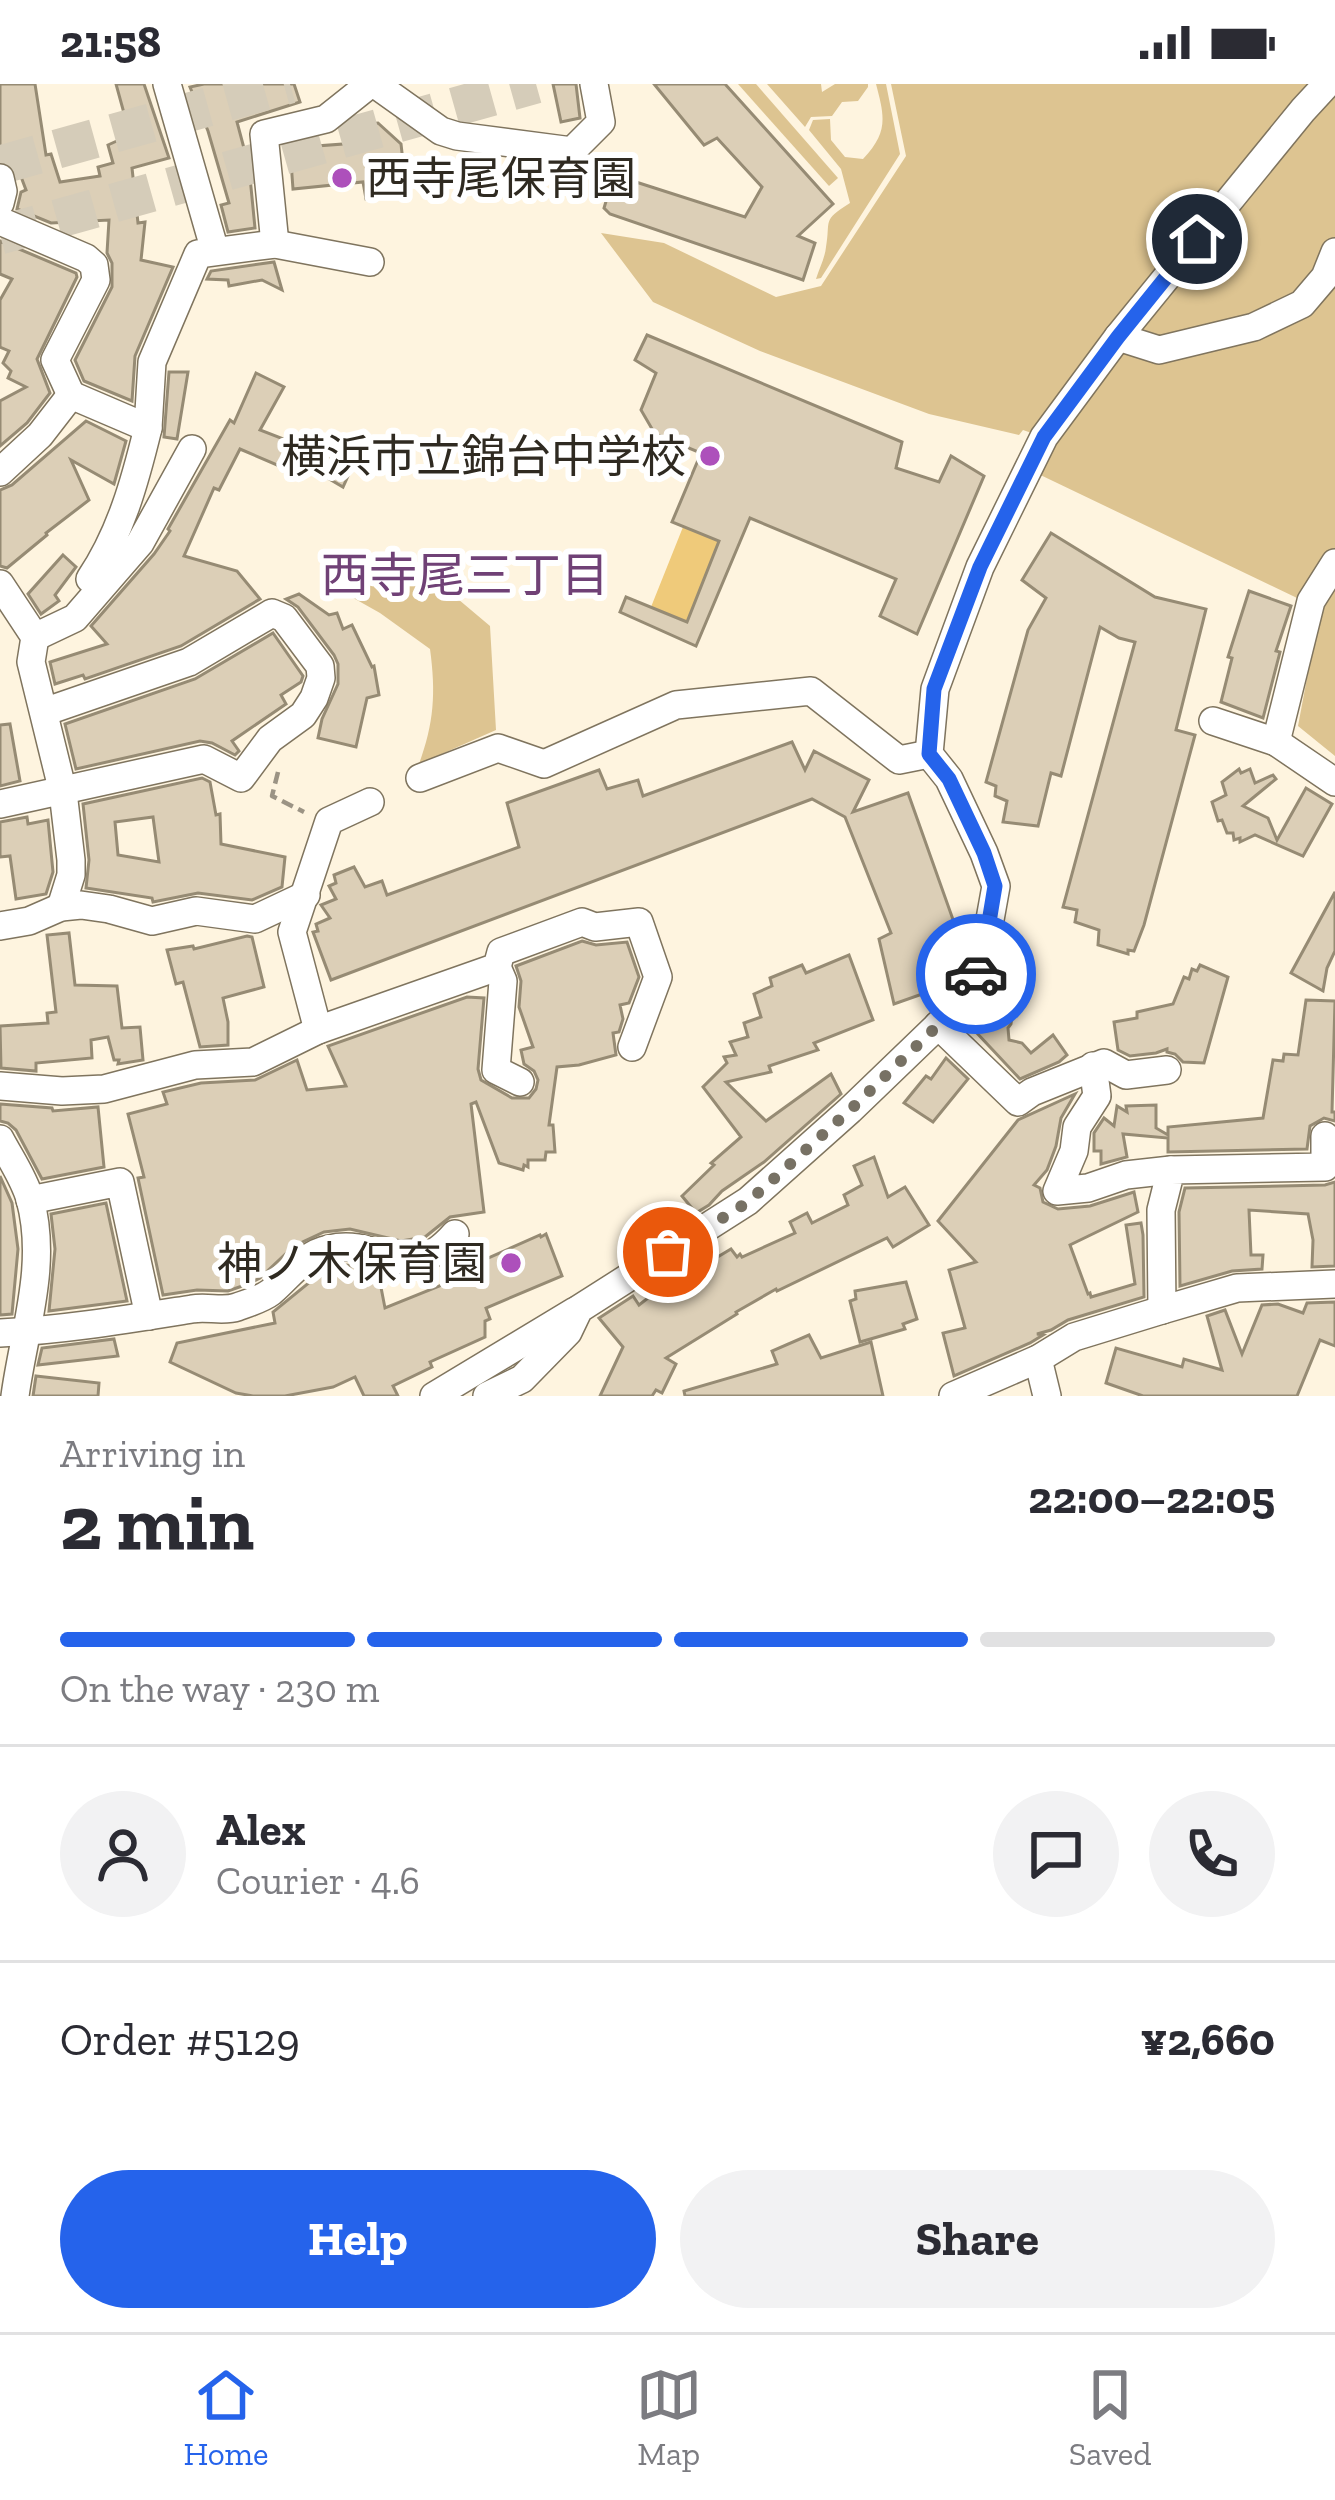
<!DOCTYPE html>
<html lang="en">
<head>
<meta charset="utf-8">
<style>
  body { margin:0; font-family:"Zilla Slab","Noto Sans JP",serif; background:#f2f2f3; color:#2b2b33; height:100vh; display:flex; flex-direction:column; font-size:45px; white-space:nowrap }
  * { box-sizing:border-box; margin:0 }
  p { font-size:39px; color:#7c7c81 }
  .icon { flex:none; width:66px; height:66px; fill:none; stroke:currentColor; stroke-width:2; stroke-linecap:round; stroke-linejoin:round }
  .map { position:relative; height:1312px; overflow:hidden }
  .drawer { display:flex; flex-direction:column; background:#fff; flex:1 }
  .drawer>* { flex:none }
  .pin { position:absolute; display:grid; place-items:center; width:102px; height:102px; color:#fff; margin:-51px; border:6px solid #fff; border-radius:50%; box-shadow:0 3px 12px #0007 }
  .courier { position:absolute; display:grid; place-items:center; width:120px; height:120px; margin:-60px; border:9px solid #2563eb; border-radius:50%; background:#fff; color:#222; box-shadow:0 3px 15px #0007 }
  .overview em { font-style:normal; font-weight:700 }
  .overview div { display:flex; flex-direction:column-reverse }
  .overview { display:flex; align-items:center; justify-content:space-between; height:204px; padding:0 60px }
  h1 { font-size:78px; font-weight:700; line-height:90px }
  .bar { display:grid; grid-template-columns:repeat(4,1fr); gap:18px 12px; align-content:center; height:144px; padding:0 60px }
  .bar i { height:15px; border-radius:9px; background:#e1e1e2 }
  .bar .active { background:#2563eb }
  .bar p { grid-column:span 4 }
  .line { display:flex; align-items:center; gap:30px; padding:0 60px; border-top:3px solid #e1e1e2 }
  .line div { flex:1 }
  .round { display:grid; place-items:center; flex:none; width:126px; height:126px; border-radius:63px; background:#f2f2f3 }
  .button { display:flex; gap:24px; margin-top:auto; padding:24px 60px }
  .button a { flex:1; height:138px; border-radius:72px; background:#2563eb; color:#fff; font-size:48px; font-weight:700; line-height:138px; text-align:center }
  .button a+a { background:#f2f2f3; color:#2b2b33 }
  .status { display:flex; justify-content:space-between; align-items:center; height:84px; padding:0 60px; background:#fff; direction:ltr }
  .status svg { height:33px; fill:currentColor }
  .tab-bar { display:flex; justify-content:space-around; align-items:center; height:168px; border-top:3px solid #e1e1e2; background:#fff; font-size:33px; color:#7c7c81 }
  .tab-bar a { display:grid; justify-items:center; gap:6px }
  .tab-bar .active { color:#2563eb }
  .map>svg:first-child { display:block }
</style>
</head>
<body>
<div class="status"><b>21:58</b><svg viewBox="0 0 49 12"><path d="M0 12V9h3v3zM5 12V6h3v6zM10 12V3h3v9zM15 12V0h3v12zM26 1h20v11H26zM47 4h2v5h-2z"/></svg></div>
<div class="map">
<svg width="1335" height="1312" viewBox="0 0 1335 1312">
  <rect width="100%" height="100%" fill="#fef4df"/>
  <!-- green -->
  <g fill="#ddc491">
    <polygon points="738,0 756,0 838,94 829,102"/>
    <polygon points="767,0 821,0 822,8 835,0 868,0 868,3 858,17 842,18 832,32 811,33 805,43"/>
    <path d="M876 0H886L900 70 821 194 816 195C819 185 825 174 826 163 831 136 821 137 850 119L841 85 809 46 813 36 830 35 831 56 845 73 863 75C888 48 885 34 876 0Z"/>
    <polygon points="891,0 1335,0 1335,672 1298,642 1320,525 1030,386 1043,353 1023,346 1019,351 929,330 760,267 653,218 601,149 664,159 776,213 821,202 906,72"/>
    <path d="M404 491 452 510 490 542 496 646 419 680C434 639 436 609 430 565L380 529 348 511 350 501Z"/>
  </g>
  <!-- water -->
  <polygon fill="#efca7a" points="683,443 719,457 687,538 651,523"/>
  <!-- building -->
  <g fill="#dccfb7" stroke="#968b74" stroke-width="3" fill-rule="evenodd">
    <polygon points="0,0 35,0 46,71 51,70 60,98 100,92 98,83 113,79 108,61 130,51 116,0 144,0 169,74 132,84 138,139 145,138 141,176 173,183 135,272 132,317 84,297 75,276 112,203 112,179 107,169 109,136 51,139 17,125 21,108 26,106 9,61 0,67"/>
    <polygon points="204,0 294,0 300,18 237,38 249,83 255,144 228,148 221,121 229,119 208,47 190,3"/>
    <polygon points="553,0 576,0 580,34 561,38"/>
    <polygon points="654,0 725,0 833,120 798,152 815,159 803,196 610,130 604,124 614,91 745,133 762,103 717,54 704,61"/>
    <polygon points="378,39 401,60 405,95 399,112 366,115 363,98 293,105 290,64 356,59 354,41"/>
    <polygon points="0,157 76,189 77,193 37,275 50,309 27,339 0,362 0,317 26,303 8,294 11,287 3,279 9,267 0,263 0,216 12,195 0,190"/>
    <polygon points="274,178 282,206 262,196 229,202 228,196 207,195 211,187"/>
    <polygon points="647,251 902,358 896,384 939,398 951,372 984,392 917,550 880,532 896,495 750,434 696,562 620,528 626,513 687,538 719,457 672,438 701,369 655,350 641,326 656,289 635,276"/>
    <polygon points="169,288 188,288 177,355 164,353"/>
    <polygon points="256,289 284,303 260,346 294,359 284,384 240,365 219,406 214,404 184,472 237,487 260,515 181,562 85,595 83,591 55,600 50,578 107,560 91,542 154,470 170,447 168,445 230,336 234,339"/>
    <polygon points="86,337 126,357 114,400 71,376 89,416 46,449 47,451 7,484 0,482 0,406 12,401"/>
    <polygon points="332,361 357,372 343,403 319,389"/>
    <polygon points="1051,449 1155,513 1206,525 1176,646 1195,651 1144,841 1134,867 1128,866 1128,870 1098,861 1099,846 1075,838 1077,826 1063,823 1135,558 1119,554 1100,543 1061,692 1051,689 1038,742 1003,738 1007,717 995,712 996,702 986,698 1028,546 1046,514 1022,496"/>
    <polygon points="63,471 76,483 55,511 59,517 41,530 28,510"/>
    <polygon points="1249,507 1291,522 1276,567 1280,568 1263,634 1221,618 1232,574 1228,573"/>
    <polygon points="299,510 329,531 337,529 343,545 352,541 372,583 374,582 379,611 367,614 356,663 318,654 322,635 338,600 338,580 334,571 298,523 286,515"/>
    <polygon points="273,549 303,592 301,598 281,611 286,620 232,657 239,667 235,671 212,659 200,657 76,685 65,640 195,595"/>
    <polygon points="10,640 20,697 0,702 0,641"/>
    <polygon points="792,658 805,686 814,667 869,696 853,728 908,709 956,844 949,873 928,908 894,920 879,855 891,849 845,733 812,715 331,896 313,848 318,847 316,840 330,834 321,821 336,815 329,802 336,799 334,791 354,783 365,803 382,797 387,811 519,763 507,719 599,686 607,705 638,696 643,712"/>
    <polygon points="1239,685 1241,689 1250,685 1255,699 1273,691 1276,695 1243,722 1268,734 1277,756 1306,704 1332,720 1303,772 1255,751 1240,758 1240,754 1234,756 1233,749 1227,749 1222,736 1218,737 1212,718 1226,711 1222,698"/>
    <path d="M202 694 210 698 216 731 220 730 221 760 285 773 282 803 252 816 198 809 153 818 152 814 86 804 89 776 83 720ZM153 733 159 778 118 771 115 738Z"/>
    <polygon points="27,733 28,740 48,736 53,788 46,810 16,815 10,772 0,773 0,738"/>
    <polygon points="1335,808 1335,867 1327,884 1323,907 1291,889"/>
    <polygon points="69,849 75,901 117,902 122,944 140,943 143,976 118,980 119,976 114,976 108,953 91,956 92,974 36,979 36,987 1,984 0,942 48,939 47,929 56,928 47,851"/>
    <polygon points="247,852 252,853 264,903 223,914 228,938 228,961 200,963 183,898 176,900 167,866 193,862 194,865"/>
    <polygon points="582,857 596,861 627,858 639,893 629,919 620,921 623,935 619,948 613,949 616,971 579,981 557,983 549,1041 553,1041 555,1068 546,1068 545,1076 528,1076 528,1083 524,1081 523,1086 499,1079 476,1018 471,1020 484,1128 450,1133 425,1153 401,1157 350,1145 324,1148 294,1162 260,1194 248,1200 228,1207 197,1206 163,1211 138,1094 144,1093 128,1030 167,1020 163,1008 201,999 255,996 297,976 307,1006 346,1002 328,962 467,913 484,914 478,985 481,996 512,1014 529,1014 536,1005 538,996 534,987 524,980 521,966 533,963 519,923 521,897 516,882"/>
    <polygon points="849,871 873,936 814,959 818,966 769,982 771,988 726,998 766,1037 831,990 841,1010 764,1078 722,1107 709,1121 696,1129 682,1112 714,1081 711,1079 741,1053 703,1003 727,979 724,973 736,971 730,958 748,953 744,939 761,933 754,910 772,902 770,894 802,881 806,889"/>
    <polygon points="1200,881 1228,893 1204,979 1183,978 1175,970 1167,968 1167,965 1156,969 1130,972 1118,966 1114,938 1137,934 1137,928 1173,920 1184,893 1189,895 1192,885 1197,887"/>
    <polygon points="1015,908 1011,940 1008,944 1009,956 1022,959 1031,969 1053,951 1067,971 1059,978 1020,995 975,947"/>
    <polygon points="1306,916 1335,917 1332,1028 1335,1028 1335,1037 1324,1034 1310,1042 1307,1065 1168,1068 1168,1054 1123,1050 1127,1073 1101,1080 1101,1067 1094,1067 1094,1049 1104,1034 1114,1042 1117,1022 1127,1028 1126,1022 1156,1021 1156,1044 1168,1051 1168,1043 1263,1034 1273,976 1283,977 1284,970 1298,971"/>
    <polygon points="946,974 968,995 933,1038 904,1019 926,992 931,995"/>
    <polygon points="1075,1010 1061,1034 1056,1062 1047,1086 1034,1101 1040,1104 1043,1118 1058,1125 1090,1122 1134,1108 1138,1128 1070,1161 1088,1210 1090,1209 1091,1213 1135,1200 1126,1141 1141,1139 1143,1151 1144,1213 1068,1236 1051,1246 1037,1250 1043,1251 1030,1259 954,1292 943,1249 965,1244 949,1186 976,1178 938,1137 1018,1036"/>
    <polygon points="0,1020 52,1024 53,1027 98,1023 104,1083 42,1095 16,1046 8,1039 0,1037"/>
    <polygon points="874,1073 888,1113 905,1103 929,1141 893,1163 887,1154 777,1207 776,1205 736,1228 737,1230 666,1274 676,1280 662,1309 656,1306 652,1312 600,1312 623,1263 599,1234 633,1212 639,1221 662,1203 664,1205 731,1165 737,1173 740,1170 742,1173 795,1149 790,1138 807,1129 812,1139 848,1121 844,1111 862,1101 854,1082"/>
    <polygon points="0,1092 12,1119 18,1165 12,1230 0,1231"/>
    <polygon points="1335,1098 1335,1182 1312,1183 1313,1156 1308,1130 1249,1126 1251,1171 1263,1171 1262,1185 1232,1187 1180,1202 1179,1128 1185,1104 1325,1101"/>
    <polygon points="106,1119 127,1217 49,1227 55,1165 51,1130"/>
    <polygon points="546,1150 562,1192 486,1224 490,1235 485,1237 485,1253 430,1278 432,1283 393,1302 398,1312 364,1312 355,1293 333,1303 285,1312 253,1312 236,1309 170,1278 177,1259 275,1239 273,1228 327,1184 347,1181 378,1188 385,1224 452,1197 450,1191 540,1151 541,1153"/>
    <polygon points="906,1198 917,1235 903,1240 905,1245 860,1258 850,1217 856,1215 855,1207"/>
    <polygon points="1335,1218 1335,1262 1320,1256 1297,1312 1143,1312 1106,1299 1116,1264 1182,1283 1184,1275 1222,1286 1207,1232 1225,1226 1242,1270 1262,1221 1278,1220 1303,1229 1307,1219"/>
    <polygon points="809,1251 821,1274 871,1258 883,1312 685,1312 684,1307 777,1280 772,1267"/>
    <polygon points="114,1255 118,1272 38,1281 42,1264"/>
    <polygon points="36,1292 99,1299 98,1312 33,1312"/>
  </g>
  <g fill="none" stroke-linecap="round" stroke-linejoin="round">
    <!-- highway-tunnel -->
    <g stroke="#d5ccb9" stroke-width="39" stroke-dasharray="39 20" stroke-linecap="butt">
      <polyline points="0,81 290,0"/>
      <polyline points="0,151 536,0"/>
    </g>
    <defs>
      <g id="minor">
        <polyline points="167,0 215,167"/>
        <polyline points="375,0 441,47 457,52 572,67 601,38 594,0"/>
        <polyline points="0,94 3,107 0,119"/>
        <polyline points="0,137 86,174 94,181 96,196 55,276 71,311"/>
        <polyline points="275,160 264,50 326,35 370,0"/>
        <polyline points="1118,253 1159,266 1254,243 1302,220 1325,193 1335,168"/>
        <polyline points="0,388 40,351 71,311 148,344 152,278 198,170 275,160 370,178"/>
        <path d="M90 495C121 449 135 397 148 344"/>
        <polyline points="0,500 35,553 31,578 63,708 71,776 71,791 61,823"/>
        <polyline points="35,553 75,534 140,459 192,365"/>
        <polyline points="1213,637 1276,658 1335,698"/>
        <polyline points="1276,658 1311,517 1335,479"/>
        <polyline points="420,694 498,664 544,680 676,621 811,607 899,676 929,670"/>
        <polyline points="0,720 204,675 241,694 270,655 303,631 314,614 321,594 320,582 284,534 272,529 189,578 44,628"/>
        <polyline points="0,842 29,837 61,823 81,821 109,825 152,837 196,827 255,835 306,811"/>
        <polyline points="497,883 503,897 496,986 520,998"/>
        <polyline points="938,941 1018,1018 1032,1008 1104,979 1126,991 1167,986"/>
        <polyline points="318,946 292,848 329,737 370,718"/>
        <polyline points="1093,982 1097,1012 1077,1043 1074,1067 1057,1107 1088,1104 1126,1091 1171,1086"/>
        <polyline points="0,1002 62,1007 104,1005 195,981 253,978 318,946 497,883 501,868 582,838 595,843 639,838 658,893 632,963"/>
        <path d="M0 1055C10 1074 24 1094 30 1115 48 1181 24 1246 15 1312"/>
        <polyline points="30,1116 120,1098 149,1232"/>
        <polyline points="1162,1226 1161,1126 1171,1086 1325,1083 1325,1052"/>
        <path d="M0 1249C64 1246 129 1235 192 1225 207 1222 223 1228 237 1223 248 1219 262 1215 271 1208 290 1192 304 1170 329 1165 382 1152 405 1207 455 1150"/>
        <polyline points="1038,1275 1047,1312"/>
        <polyline points="434,1312 575,1227"/>
        <polyline points="487,1312 522,1295 568,1248 579,1225 748,1117 850,1026 956,924 982,880 996,802 984,769 949,695 929,670 935,605 980,483 1044,353 1118,253 1303,26 1327,0"/>
        <polyline points="953,1312 1038,1275 1074,1253 1162,1226 1237,1204 1335,1200"/>
      </g>
    </defs>
    <!-- minor casing -->
    <use href="#minor" stroke="#7f745e" stroke-width="30"/>
    <!-- path -->
    <polyline stroke="#9b9384" stroke-width="4.5" stroke-dasharray="12 6" stroke-linecap="butt" points="278,688 272,712 304,728"/>
    <!-- minor -->
    <use href="#minor" stroke="#fff" stroke-width="27"/>
  </g>
  <g fill="none" stroke-linecap="round" stroke-linejoin="round">
    <!-- done -->
    <polyline stroke="#777164" stroke-width="12" stroke-dasharray="0 21.6" points="668,1168 748,1118 850,1026 956,924 976,890"/>
    <!-- route -->
    <polyline stroke="#2563eb" stroke-width="15" points="976,890 982,880 995,802 984,769 949,695 929,670 934,605 980,483 1044,353 1118,253 1197,155"/>
  </g>
  <!-- markers -->
  <g fill="#ad50bb" stroke="#fff" stroke-width="4.5">
    <circle cx="342" cy="94" r="12"/>
    <circle cx="710" cy="372" r="12"/>
    <circle cx="511" cy="1179" r="12"/>
  </g>
  <g text-anchor="middle" stroke-width="12" stroke-linejoin="round" paint-order="stroke">
    <!-- poi labels -->
    <g font-size="45" fill="#2f2a21" stroke="#fff" text-anchor="end">
      <text x="366" y="110" text-anchor="start">西寺尾保育園</text>
      <text x="686" y="388">横浜市立錦台中学校</text>
      <text x="487" y="1195">神ノ木保育園</text>
    </g>
    <!-- neighbourhood labels -->
    <g font-size="48" fill="#704176" stroke="#fff">
      <text x="465" y="508">西寺尾三丁目</text>
    </g>
  </g>
</svg>
<div class="pin" style="left:668px;top:1168px;background:#ea580c"><svg class="icon" aria-label="bag" viewBox="0 0 24 24"><path d="M5 8h14l-1 12H6zM9 8a3 3 0 0 1 6 0"/></svg></div>
<div class="pin" style="left:1197px;top:155px;background:#1f2937"><svg class="icon" aria-label="home" viewBox="0 0 24 24"><path d="M3 11l9-7 9 7M6 9v11h12V9"/></svg></div>
<div class="courier" style="left:976px;top:890px"><svg class="icon" aria-label="car" viewBox="0 0 24 24"><path d="M5 17H2v-5l4-1 3-4h7l3 4 3 1v5h-3M9 17h6M6 11h13"/><circle cx="7" cy="17" r="2"/><circle cx="17" cy="17" r="2"/></svg></div>
</div>
<section class="drawer">
<div class="overview"><div><h1>2 min</h1><p>Arriving in</p></div><em>22:00–22:05</em></div>
<div class="bar"><i class="active"></i><i class="active"></i><i class="active"></i><i></i><p>On the way · 230 m</p></div>
<div class="line" style="height:216px"><a class="round"><svg class="icon" aria-label="person" viewBox="0 0 24 24"><circle cx="12" cy="8" r="4"/><path d="M4 21q1-7 8-7t8 7"/></svg></a><div><b>Alex</b><p>Courier · 4.6</p></div><a class="round"><svg class="icon" aria-label="chat" viewBox="0 0 24 24"><path d="M4 5h16v11H9l-5 4z"/></svg></a><a class="round"><svg class="icon" aria-label="phone" viewBox="0 0 24 24"><path d="M5 4h4l2 5-3 2q2 4 5 5l2-3 5 2v4C11 20 4 13 5 4z"/></svg></a></div>
<div class="line" style="height:156px"><div>Order #5129</div><b>¥2,660</b></div>
<div class="button"><a>Help</a><a>Share</a></div>
</section>
<nav class="tab-bar">
<a class="active"><svg class="icon" aria-label="home" viewBox="0 0 24 24"><path d="M3 11l9-7 9 7M6 9v11h12V9"/></svg>Home</a>
<a><svg class="icon" aria-label="map" viewBox="0 0 24 24"><path d="M3 6l6-2 6 2 6-2v14l-6 2-6-2-6 2zM9 4v14M15 6v14"/></svg>Map</a>
<a><svg class="icon" aria-label="saved" viewBox="0 0 24 24"><path d="M7 4h10v16l-5-4-5 4z"/></svg>Saved</a>
</nav>
</body>
</html>
